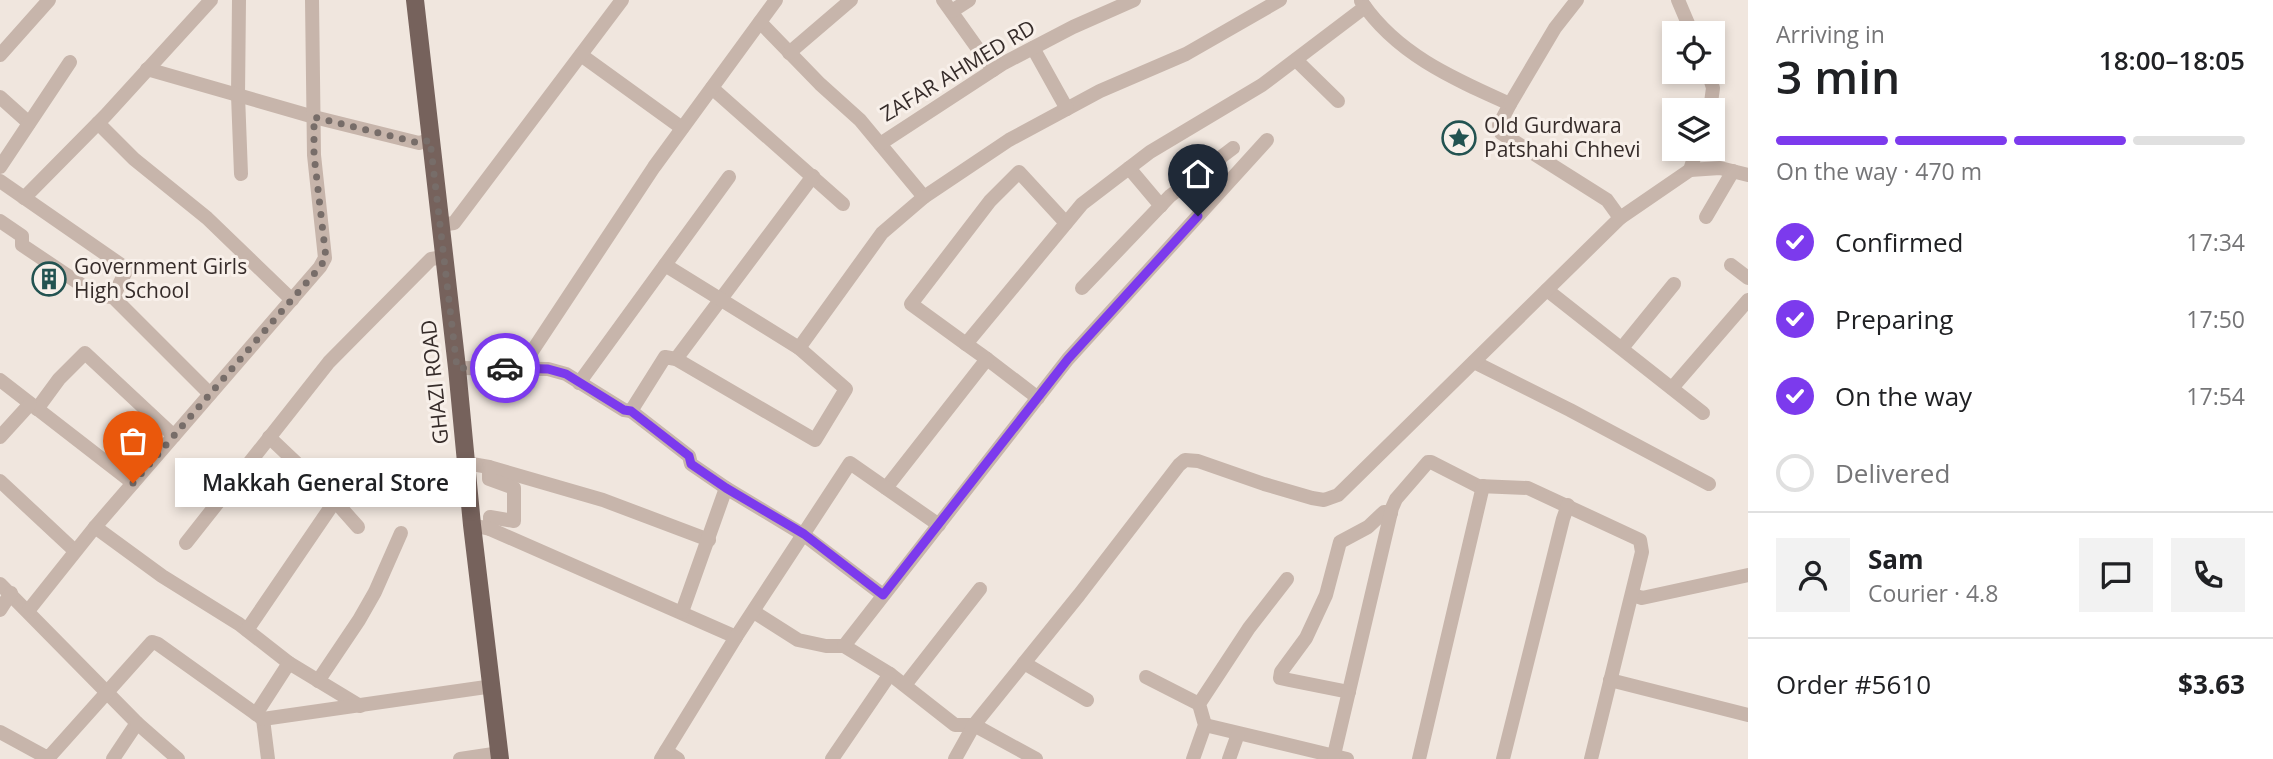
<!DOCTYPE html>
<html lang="en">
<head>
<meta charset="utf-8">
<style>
  body { margin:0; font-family:"Open Sans",sans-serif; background:#f2f2f2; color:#202124; height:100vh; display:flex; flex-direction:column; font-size:26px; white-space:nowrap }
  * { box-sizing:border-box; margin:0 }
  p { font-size:23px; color:#757577 }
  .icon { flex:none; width:38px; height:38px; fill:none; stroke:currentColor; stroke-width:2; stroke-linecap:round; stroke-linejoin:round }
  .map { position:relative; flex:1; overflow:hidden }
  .sheet { display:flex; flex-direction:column; background:#fff; width:525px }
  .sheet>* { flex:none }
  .tools { position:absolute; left:1662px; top:21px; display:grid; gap:14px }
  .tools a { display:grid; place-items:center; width:63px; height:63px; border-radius:0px; background:#fff; box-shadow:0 4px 10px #0003; font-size:35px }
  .pin { position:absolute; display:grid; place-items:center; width:60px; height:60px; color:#fff; margin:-72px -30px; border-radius:50% 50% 50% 0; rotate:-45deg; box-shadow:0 0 7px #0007 }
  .pin .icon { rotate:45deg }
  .courier { position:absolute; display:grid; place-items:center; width:70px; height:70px; margin:-35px; border:5px solid #7c3aed; border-radius:50%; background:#fff; color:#222; box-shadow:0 2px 9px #0007 }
  .bubble { position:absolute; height:49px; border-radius:0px; background:#fff; box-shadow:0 4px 10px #0003; font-size:23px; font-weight:600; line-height:49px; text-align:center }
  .overview em { font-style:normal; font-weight:600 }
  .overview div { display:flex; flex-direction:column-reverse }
  .overview { display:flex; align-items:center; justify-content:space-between; height:119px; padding:0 28px }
  h1 { font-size:46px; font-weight:600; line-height:52px }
  .bar { display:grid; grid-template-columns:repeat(4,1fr); gap:10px 7px; align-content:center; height:84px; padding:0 28px }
  .bar i { height:9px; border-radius:5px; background:#e0e0e0 }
  .bar .current { background:#7c3aed }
  .bar p { grid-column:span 4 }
  .line { display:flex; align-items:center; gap:18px; padding:0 28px; border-top:2px solid #e0e0e0 }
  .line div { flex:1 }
  .round { display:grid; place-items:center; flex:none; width:74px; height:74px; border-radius:0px; background:#f2f2f2 }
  ol { padding:0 28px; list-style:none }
  li { display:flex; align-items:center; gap:21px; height:77px }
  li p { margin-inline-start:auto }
  li .icon { padding:7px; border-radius:50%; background:#7c3aed; color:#fff; stroke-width:4 }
  li:last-child { color:#757577 }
  li i { width:38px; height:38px; border:4px solid #e0e0e0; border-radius:50% }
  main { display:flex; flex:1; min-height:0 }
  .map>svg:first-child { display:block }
</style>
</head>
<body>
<main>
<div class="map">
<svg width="1748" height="759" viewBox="0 0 1748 759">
  <rect width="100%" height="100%" fill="#f0e6de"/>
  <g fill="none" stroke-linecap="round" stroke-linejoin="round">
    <!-- minor -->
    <g stroke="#c7b5ab" stroke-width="14">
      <polyline points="239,0 238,95 241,174"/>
      <polyline points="943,0 993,70"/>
      <polyline points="1678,0 1692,33"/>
      <path d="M1361 1C1396 54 1454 79 1510 104L1499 125 1501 133 1607 200 1620 218"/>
      <polyline points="952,11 969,0"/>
      <polyline points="760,22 820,84 860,120 924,197 1009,140 1100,91 1186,54 1280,0"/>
      <polyline points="1033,48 1067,109"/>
      <polyline points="789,53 851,0"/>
      <polyline points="0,55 49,0"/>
      <polyline points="581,55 682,128"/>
      <polyline points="1296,60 1338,101"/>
      <polyline points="147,69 314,117 419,143 430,140"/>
      <polyline points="1708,72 1713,88 1710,110"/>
      <polyline points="712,88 843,204"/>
      <polyline points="0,97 29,123"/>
      <polyline points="1510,104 1555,28 1577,0"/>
      <polyline points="98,123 134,159 207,218 292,300"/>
      <polyline points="880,144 1004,63 1073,27 1134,0"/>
      <polyline points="0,167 70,62"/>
      <polyline points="1129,168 1161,206"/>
      <polyline points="1690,170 1720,168 1748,175"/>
      <polyline points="0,181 127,269 113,297 210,394"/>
      <polyline points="24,198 106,115 211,0"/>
      <polyline points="1706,217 1733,171"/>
      <polyline points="0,221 22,236 22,245 98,296 113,297"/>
      <polyline points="440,225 454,223 622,0"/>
      <polyline points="1731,265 1748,278"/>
      <polyline points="1082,288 1170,196 1233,148"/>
      <polyline points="1547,290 1703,413"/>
      <polyline points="966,344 911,304 990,201 1019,172 1066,223"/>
      <polyline points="799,348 882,233 924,197"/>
      <polyline points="1622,348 1674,284"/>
      <polyline points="676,359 813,176"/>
      <polyline points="987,359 1038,398"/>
      <polyline points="1474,362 1570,410 1709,484"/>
      <polyline points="457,368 548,369 566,374 624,410 631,411 665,357 676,359 815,440 846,389 799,348 665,265"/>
      <polyline points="521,368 654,167 776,0"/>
      <polyline points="0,380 133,483"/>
      <polyline points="579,383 729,177"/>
      <polyline points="1672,388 1748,300"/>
      <polyline points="37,409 59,379 85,353 174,436"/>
      <polyline points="631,411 689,456 691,464 726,488"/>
      <polyline points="0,437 30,404"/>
      <polyline points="269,437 327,492 358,527"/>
      <polyline points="466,463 489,467 603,500 709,540"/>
      <polyline points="489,467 489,479 514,488 514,521 490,517 490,529"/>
      <polyline points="0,481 75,551"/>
      <polyline points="886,488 987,359 966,344 1082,204 1150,152 1262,85 1365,7"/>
      <polyline points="472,525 490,529 736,637"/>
      <polyline points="95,527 162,576 239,624 289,663"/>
      <polyline points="186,543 329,362 431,259 444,257"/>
      <polyline points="0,584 137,723 113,759"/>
      <polyline points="1633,595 1642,598 1748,575"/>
      <polyline points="0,610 11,593"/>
      <polyline points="28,611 95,527 320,267 325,258 314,155 312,0"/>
      <polyline points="682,612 726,488 804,535 883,595"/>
      <polyline points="754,612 798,640 826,646 844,646 890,674 955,725 974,725 1036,759"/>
      <polyline points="247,630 335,501"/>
      <polyline points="844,646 1068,359 1267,140"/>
      <polyline points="1024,663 1087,700"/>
      <polyline points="1146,677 1199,704"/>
      <polyline points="1610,680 1748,715"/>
      <polyline points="318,681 359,620 375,592 401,533"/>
      <polyline points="905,685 980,589"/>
      <polyline points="1349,692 1289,680 1280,678 1281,672 1306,638 1326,595 1340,542 1368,527 1384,512 1391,513"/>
      <polyline points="256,714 289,663 360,706"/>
      <polyline points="263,719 268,759"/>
      <polyline points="137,723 178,759"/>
      <polyline points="1205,725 1347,759"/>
      <polyline points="0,732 44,756 50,756 152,642 158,644 263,719 493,686"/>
      <polyline points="666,751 678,759"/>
      <polyline points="1334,755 1392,508 1396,499 1428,462 1431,462 1478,486 1528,488 1640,540 1642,552 1591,759"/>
      <polyline points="460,759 500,753"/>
      <polyline points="661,759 736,637 850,463 939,525"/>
      <polyline points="832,759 890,674"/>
      <polyline points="955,759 974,725 1079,595 1179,465 1185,460 1198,461 1264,484 1312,498 1324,500 1338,495 1620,218 1690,170 1697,149"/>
      <polyline points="1193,759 1205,725 1199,704 1249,628 1287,579"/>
      <polyline points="1229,759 1238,734"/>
      <polyline points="1419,759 1483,486"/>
      <polyline points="1503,759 1563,519 1568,505"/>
    </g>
    <!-- major -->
    <polyline stroke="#76625c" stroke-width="18" points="415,0 457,368 472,525 500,759"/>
  </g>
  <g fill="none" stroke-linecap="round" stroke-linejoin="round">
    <!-- done -->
    <polyline stroke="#776d69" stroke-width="7" stroke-dasharray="0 12.6" points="133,483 320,267 326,258 314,155 314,117 419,143 430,140 457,368 505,368"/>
    <!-- route -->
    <polyline stroke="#7c3aed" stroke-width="9" points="505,368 548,369 566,374 624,410 631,411 689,456 691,464 726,488 804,534 883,595 1068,359 1198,216"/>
  </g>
  <!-- icons -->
  <defs>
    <symbol id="sight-ring" viewBox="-11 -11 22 22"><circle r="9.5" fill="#f8f0ea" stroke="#235351" stroke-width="1.5"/><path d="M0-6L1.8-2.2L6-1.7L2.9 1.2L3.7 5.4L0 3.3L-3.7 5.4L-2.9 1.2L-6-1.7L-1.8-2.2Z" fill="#235351"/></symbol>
    <symbol id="building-ring" viewBox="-11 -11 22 22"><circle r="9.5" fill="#f8f0ea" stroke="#235351" stroke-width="1.5"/><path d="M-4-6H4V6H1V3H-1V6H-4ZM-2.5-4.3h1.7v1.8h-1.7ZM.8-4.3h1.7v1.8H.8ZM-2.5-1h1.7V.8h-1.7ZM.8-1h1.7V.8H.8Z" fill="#235351"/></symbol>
  </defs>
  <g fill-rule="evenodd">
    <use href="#sight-ring" x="1440" y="119" width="38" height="38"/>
    <use href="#building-ring" x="30" y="260" width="38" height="38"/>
  </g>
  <g text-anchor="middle" stroke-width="6" stroke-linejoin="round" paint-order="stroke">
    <!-- street labels -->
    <g font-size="21" fill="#362c2a" stroke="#f8f0ea">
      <text transform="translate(958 71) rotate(-31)" y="7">ZAFAR AHMED RD</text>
      <text transform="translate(435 382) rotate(-96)" y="7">GHAZI ROAD</text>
    </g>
    <!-- poi labels -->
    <g font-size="21" fill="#362c2a" stroke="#f8f0ea" text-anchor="start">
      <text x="1484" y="133">Old Gurdwara<tspan x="1484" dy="24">Patshahi Chhevi</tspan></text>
      <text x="74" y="274">Government Girls<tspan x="74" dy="24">High School</tspan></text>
    </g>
  </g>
</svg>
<div class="tools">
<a><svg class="icon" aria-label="locate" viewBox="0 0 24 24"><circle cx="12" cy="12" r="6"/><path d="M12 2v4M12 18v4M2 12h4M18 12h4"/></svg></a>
<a><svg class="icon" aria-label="layers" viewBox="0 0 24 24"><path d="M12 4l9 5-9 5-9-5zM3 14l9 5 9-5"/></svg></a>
</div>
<div class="pin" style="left:133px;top:483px;background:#ea580c"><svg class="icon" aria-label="bag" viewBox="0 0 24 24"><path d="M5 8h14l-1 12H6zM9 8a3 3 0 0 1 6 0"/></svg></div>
<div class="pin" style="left:1198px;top:216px;background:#1f2937"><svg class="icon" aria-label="home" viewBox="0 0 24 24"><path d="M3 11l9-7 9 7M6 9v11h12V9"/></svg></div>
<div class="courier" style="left:505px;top:368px"><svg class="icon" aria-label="car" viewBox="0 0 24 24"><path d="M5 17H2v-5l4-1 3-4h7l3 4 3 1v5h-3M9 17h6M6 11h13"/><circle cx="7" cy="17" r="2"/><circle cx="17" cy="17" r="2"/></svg></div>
<div class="bubble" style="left:175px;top:458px;width:301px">Makkah General Store</div>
</div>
<section class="sheet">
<div class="overview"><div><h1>3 min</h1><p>Arriving in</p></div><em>18:00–18:05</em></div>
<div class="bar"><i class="current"></i><i class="current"></i><i class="current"></i><i></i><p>On the way · 470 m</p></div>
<ol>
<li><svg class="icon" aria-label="check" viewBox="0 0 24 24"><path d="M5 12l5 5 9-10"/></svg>Confirmed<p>17:34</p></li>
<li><svg class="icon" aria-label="check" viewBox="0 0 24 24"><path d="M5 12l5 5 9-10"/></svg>Preparing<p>17:50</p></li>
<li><svg class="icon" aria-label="check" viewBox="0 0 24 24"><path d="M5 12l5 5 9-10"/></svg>On the way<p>17:54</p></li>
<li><i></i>Delivered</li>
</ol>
<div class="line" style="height:126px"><a class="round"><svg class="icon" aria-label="person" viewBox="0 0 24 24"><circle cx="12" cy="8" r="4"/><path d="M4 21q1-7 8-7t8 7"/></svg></a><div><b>Sam</b><p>Courier · 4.8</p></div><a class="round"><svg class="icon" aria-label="chat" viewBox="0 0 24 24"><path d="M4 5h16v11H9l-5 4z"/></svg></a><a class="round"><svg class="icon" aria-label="phone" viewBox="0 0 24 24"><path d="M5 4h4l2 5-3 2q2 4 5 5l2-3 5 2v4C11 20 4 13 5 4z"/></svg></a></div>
<div class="line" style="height:91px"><div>Order #5610</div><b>$3.63</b></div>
</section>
</main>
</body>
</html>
